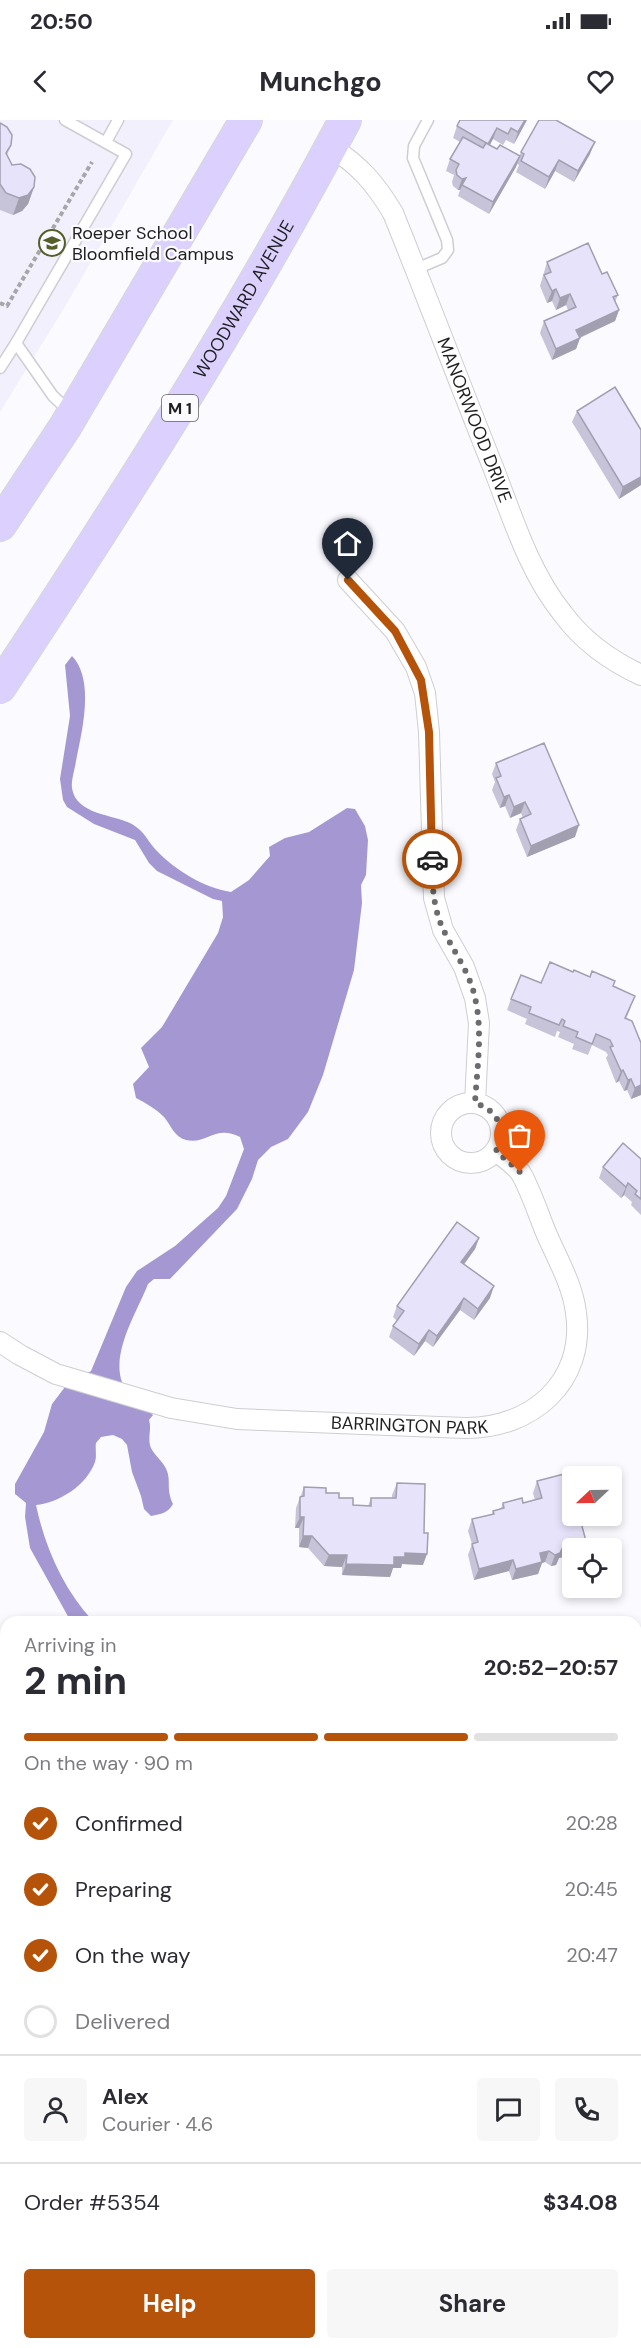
<!DOCTYPE html>
<html lang="en">
<head>
<meta charset="utf-8">
<style>
  body { margin:0; font-family:"DM Sans",sans-serif; background:#f7f7f7; color:#2b2b33; height:100vh; display:flex; flex-direction:column; font-size:22px; white-space:nowrap }
  * { box-sizing:border-box; margin:0 }
  p { font-size:20px; color:#7c7c81 }
  .icon { flex:none; width:33px; height:33px; fill:none; stroke:currentColor; stroke-width:2; stroke-linecap:round; stroke-linejoin:round }
  .map { position:relative; flex:1; overflow:hidden }
  .details { position:absolute; left:0px; top:1496px; width:642px; height:734px; display:flex; flex-direction:column; background:#fff; border-radius:18px 18px 0 0; box-shadow:0 3px 9px #0003 }
  .details>* { flex:none }
  .needle { width:39px; rotate:248deg }
  .buttons { position:absolute; left:562px; top:1346px; display:grid; gap:12px }
  .buttons a { display:grid; place-items:center; width:60px; height:60px; border-radius:6px; background:#fff; box-shadow:0 3px 9px #0003; font-size:30px }
  .pin { position:absolute; display:grid; place-items:center; width:51px; height:51px; color:#fff; margin:-62px -26px; border-radius:50% 50% 50% 0; rotate:-45deg; box-shadow:0 0 6px #0007 }
  .pin .icon { rotate:45deg }
  .courier { position:absolute; display:grid; place-items:center; width:60px; height:60px; margin:-30px; border:4px solid #b45309; border-radius:50%; background:#fff; color:#222; box-shadow:0 2px 8px #0007 }
  .head em { font-style:normal; font-weight:700 }
  .head div { display:flex; flex-direction:column-reverse }
  .head { display:flex; align-items:center; justify-content:space-between; height:102px; padding:0 24px }
  h1 { font-size:39px; font-weight:700; line-height:45px }
  .bar { display:grid; grid-template-columns:repeat(4,1fr); gap:9px 6px; align-content:center; height:72px; padding:0 24px }
  .bar i { height:8px; border-radius:4px; background:#e1e1e2 }
  .bar .on { background:#b45309 }
  .bar p { grid-column:span 4 }
  .line { display:flex; align-items:center; gap:15px; padding:0 24px; border-top:2px solid #e1e1e2 }
  .line div { flex:1 }
  .round { display:grid; place-items:center; flex:none; width:63px; height:63px; border-radius:6px; background:#f7f7f7 }
  ol { padding:0 24px; list-style:none }
  li { display:flex; align-items:center; gap:18px; height:66px }
  li p { margin-inline-start:auto }
  li .icon { padding:6px; border-radius:50%; background:#b45309; color:#fff; stroke-width:4 }
  li:last-child { color:#7c7c81 }
  li i { width:33px; height:33px; border:3px solid #e1e1e2; border-radius:50% }
  .primary-button { display:flex; gap:12px; margin-top:auto; padding:12px 24px }
  .primary-button a { flex:1; height:69px; border-radius:6px; background:#b45309; color:#fff; font-size:24px; font-weight:700; line-height:69px; text-align:center }
  .primary-button a+a { background:#f7f7f7; color:#2b2b33 }
  .status { display:flex; justify-content:space-between; align-items:center; height:42px; padding:0 30px; background:#fff; direction:ltr }
  .status svg { height:16px; fill:currentColor }
  header { display:flex; justify-content:space-between; align-items:center; height:78px; padding:0 24px; background:#fff; font-size:27px; font-weight:700 }
  .map>svg:first-child { display:block }
</style>
</head>
<body>
<div class="status"><b>20:50</b><svg viewBox="0 0 49 12"><path d="M0 12V9h3v3zM5 12V6h3v6zM10 12V3h3v9zM15 12V0h3v12zM26 1h20v11H26zM47 4h2v5h-2z"/></svg></div>
<header><svg class="icon" aria-label="back" viewBox="0 0 24 24"><path d="M15 5l-7 7 7 7"/></svg>Munchgo<svg class="icon" aria-label="heart" viewBox="0 0 24 24"><path d="M12 20l-8-8c-3-5 5-10 8-4 3-6 11-1 8 4z"/></svg></header>
<div class="map">
<svg width="641" height="2228" viewBox="0 0 641 2228">
  <rect width="100%" height="100%" fill="#fbfbff"/>
  <!-- built -->
  <polygon fill="#f2f0fd" points="0,0 173,0 66,185 0,292"/>
  <!-- water -->
  <path fill="#a598d2" d="M72 536C95 560 82 611 76 641 75 649 71 660 72 668 76 695 113 694 132 704 146 713 146 719 156 730 175 750 204 768 231 772L249 760 270 736 269 727 285 718 309 712 347 688 355 689 365 706 368 720 366 755 361 765 362 783 354 850 323 955 308 992 288 1019 271 1027 258 1040 252 1059 237 1089 170 1159H154L148 1164C137 1193 106 1239 126 1270 132 1280 145 1285 153 1295L149 1300C152 1310 147 1318 151 1328 155 1336 164 1342 167 1351 171 1362 166 1369 173 1384 168 1393 161 1394 151 1396L144 1389 141 1376 132 1352 127 1325 122 1319 113 1315 101 1317 96 1323C95 1328 97 1336 95 1342 87 1365 59 1383 36 1385 45 1427 63 1469 93 1501L70 1500 30 1428 25 1397 26 1383 15 1374V1364L44 1312 52 1284 68 1263 91 1251 126 1167 137 1151 175 1126 218 1088 226 1076 244 1029 240 1017C215 1004 207 1025 186 1020 174 1017 171 1005 164 997 156 989 146 983 136 978L133 964 149 947 141 928 162 907 218 813 223 797 222 781 213 779 157 751 149 743 135 720 94 704 67 687 63 680 60 659 70 596 65 545Z"/>
  <g fill="none" stroke-linecap="round" stroke-linejoin="round">
    <defs>
      <g id="service">
        <polyline points="65,0 126,34 16,223 53,276 71,293"/>
        <polyline points="106,22 118,0"/>
        <polyline points="416,149 442,138 448,130 447,120 413,38 414,26 428,0"/>
        <polyline points="0,248 16,223"/>
      </g>
      <g id="minor">
        <path id="s1" d="M331 27C360 46 375 63 393 93 427 177 459 262 493 347 512 396 529 452 563 494 583 521 611 541 641 555"/>
        <polyline points="348,460 395,511 416,547 425,573 429,612 434,778 443,810 464,847 475,878 479,903 475,983"/>
        <circle cx="471" cy="1013" r="30"/>
        <path id="s2" d="M0 1222 20 1235 56 1254 171 1288 237 1299 465 1308C531 1309 586 1262 576 1193 573 1166 558 1140 547 1115 540 1099 529 1065 520 1052 514 1044 503 1037 496 1031"/>
        <polyline points="636,1872 641,1869"/>
        <polyline points="374,2223 376,2228"/>
      </g>
      <g id="primary">
        <polyline points="0,405 65,307 246,0"/>
        <path id="s3" d="M0 567C122 382 241 196 345 0"/>
      </g>
    </defs>
    <!-- service casing -->
    <use href="#service" stroke="#cecdd2" stroke-width="13"/>
    <!-- minor casing -->
    <use href="#minor" stroke="#cecdd2" stroke-width="22"/>
    <!-- primary casing -->
    <use href="#primary" stroke="#d7d7d7" stroke-width="34"/>
    <!-- path -->
    <polyline stroke="#a7a7aa" stroke-width="4" stroke-dasharray="4.5 3" stroke-linecap="butt" points="0,183 7,186 92,42"/>
    <!-- service -->
    <use href="#service" stroke="#fff" stroke-width="10"/>
    <!-- minor -->
    <use href="#minor" stroke="#fff" stroke-width="20"/>
    <!-- primary -->
    <use href="#primary" stroke="#dcd1fe" stroke-width="32"/>
  </g>
  <!-- wall -->
  <g fill="#c7c3d8">
    <polygon points="527,0 514,24 506,20 503,25 493,19 490,25 497,29 519,36 521,32 590,34 574,62 555,51 545,69 516,52 519,45 517,44 489,94 458,76 460,70 458,70 453,66 452,62 454,55 446,51 450,39 460,22 453,18 457,6"/>
    <polygon points="0,3 11,25 7,35 12,45 34,67 28,84 22,91 13,95 0,90"/>
    <polygon points="547,142 602,154 618,175 615,182 619,190 615,201 580,218 576,229 552,240 540,213 544,201 568,190 566,185 556,190 552,181 547,183 540,166"/>
    <polygon points="577,291 641,310 641,365 619,379 572,302"/>
    <polygon points="496,643 575,717 527,737 516,710 520,699 523,698 521,693 510,698 505,686 500,688 492,670 495,662 492,654"/>
    <polygon points="573,852 613,866 631,887 626,899 641,975 631,979 627,970 624,971 619,961 616,963 606,938 608,935 606,932 592,925 588,935 572,929 574,924 558,917 560,912 557,911 555,917 525,904 527,899 507,890 511,879 541,863"/>
    <polygon points="641,1039 641,1095 631,1085 632,1082 624,1075 621,1078 599,1058 603,1047"/>
    <polygon points="479,1118 475,1129 464,1144 490,1178 474,1200 460,1190 433,1227 425,1221 414,1236 389,1217 393,1206 397,1201 393,1197 397,1186"/>
    <polygon points="537,1361 573,1428 573,1435 559,1438 556,1445 551,1446 545,1442 542,1443 538,1454 512,1460 509,1451 474,1460 468,1435 472,1424 468,1411 472,1399 492,1394 493,1391 501,1388 503,1383 523,1383 535,1380 533,1373"/>
    <polygon points="397,1363 423,1445 402,1444 401,1448 393,1448 390,1457 342,1455 342,1447 324,1446 308,1428 299,1427 299,1408 295,1408 296,1388 304,1367 326,1373 353,1385 368,1386 371,1378 392,1378 392,1375"/>
  </g>
  <!-- shaded-wall -->
  <g fill="#a29fb0">
    <polygon points="525,0 527,0 514,24 518,12"/>
    <polygon points="497,8 493,19 484,35 488,24"/>
    <polygon points="595,22 590,34 574,62 578,51"/>
    <polygon points="520,36 516,47 489,94 493,82"/>
    <polygon points="559,40 555,51 545,69 549,57"/>
    <polygon points="466,58 460,70 458,70 462,59"/>
    <polygon points="34,67 28,84 22,91 13,95 19,78"/>
    <polygon points="556,169 552,181 547,183 552,171"/>
    <polygon points="570,174 566,185 556,190 560,178"/>
    <polygon points="619,190 615,201 572,221 576,210"/>
    <polygon points="580,218 576,229 552,240 556,229"/>
    <polygon points="641,357 641,365 619,379 623,367"/>
    <polygon points="509,675 505,686 500,688 504,677"/>
    <polygon points="525,682 521,693 510,698 514,687"/>
    <polygon points="579,705 575,717 527,737 531,726"/>
    <polygon points="623,950 619,961 616,963 621,951"/>
    <polygon points="631,959 627,970 624,971 628,960"/>
    <polygon points="641,965 641,975 631,979 635,968"/>
    <polygon points="628,1063 624,1075 621,1078 626,1067"/>
    <polygon points="479,1118 475,1129 457,1154 461,1142"/>
    <polygon points="494,1166 490,1178 474,1200 478,1189"/>
    <polygon points="464,1178 460,1190 433,1227 437,1216"/>
    <polygon points="429,1210 425,1221 414,1236 419,1224"/>
    <polygon points="300,1397 304,1397 299,1408 295,1408"/>
    <polygon points="303,1416 312,1416 308,1428 299,1427"/>
    <polygon points="586,1421 584,1428 573,1428 573,1435 559,1438 556,1445 551,1446 555,1435 563,1427"/>
    <polygon points="549,1431 545,1442 542,1443 538,1454 512,1460 516,1449 540,1433"/>
    <polygon points="405,1433 427,1434 423,1445 402,1444 401,1448 393,1448 390,1457 342,1455 346,1444 394,1437"/>
    <polygon points="329,1435 347,1435 342,1447 324,1446"/>
    <polygon points="513,1440 509,1451 474,1460 479,1449"/>
    <polygon points="641,1704 641,1708 638,1715 636,1716 636,1707"/>
    <polygon points="641,2065 641,2074 636,2077 636,2067"/>
  </g>
  <!-- building -->
  <g fill="#e7e3fb" stroke="#a29fb0" stroke-width="1.5">
    <polygon points="460,0 525,0 518,12 511,8 508,14 497,8 488,24 457,6"/>
    <polygon points="539,0 556,0 595,22 578,51 559,40 549,57 521,41 524,34 521,32"/>
    <polygon points="0,3 7,7 12,15 11,25 6,33 12,45 21,44 30,49 35,57 34,67 28,75 19,78 6,73 0,64"/>
    <polygon points="463,17 483,28 486,23 497,29 500,25 520,36 493,82 462,65 466,58 462,59 457,55 456,50 459,44 450,39"/>
    <polygon points="588,123 602,154 607,152 618,175 613,177 619,190 576,210 580,218 556,229 544,201 576,187 570,174 560,178 556,169 552,171 544,155 551,152 547,142"/>
    <polygon points="615,267 641,310 641,357 623,367 577,291"/>
    <polygon points="544,623 579,705 531,726 520,699 531,694 525,682 514,687 509,675 504,677 496,658 501,656 496,643"/>
    <polygon points="550,842 573,852 574,850 590,857 592,851 615,861 613,866 635,876 625,898 632,901 641,923 641,965 635,968 631,959 628,960 623,950 621,951 610,927 613,926 610,920 596,914 592,924 576,917 578,912 563,906 565,901 562,899 559,905 529,893 531,887 511,879 521,855 541,863"/>
    <polygon points="623,1023 641,1039 641,1079 635,1074 637,1071 628,1063 626,1067 603,1047"/>
    <polygon points="457,1102 479,1118 461,1142 494,1166 478,1189 464,1178 437,1216 429,1210 419,1224 393,1206 404,1191 397,1186"/>
    <polygon points="568,1353 573,1371 573,1395 579,1395 586,1421 563,1427 560,1433 555,1435 549,1431 540,1433 542,1442 516,1449 513,1440 479,1449 472,1424 478,1422 472,1399 494,1394 493,1391 504,1388 503,1383 522,1378 523,1383 542,1378 537,1361"/>
    <polygon points="397,1363 425,1364 424,1413 428,1413 427,1434 405,1433 405,1437 394,1437 394,1445 346,1444 347,1435 329,1435 312,1416 303,1416 304,1397 300,1397 300,1377 304,1376 304,1367 326,1368 326,1373 339,1373 339,1378 353,1378 353,1385 371,1386 371,1378 396,1378"/>
    <polygon points="636,1689 641,1700 641,1704 636,1707"/>
    <polygon points="636,1989 641,2000 641,2065 636,2067"/>
    <polygon points="260,2223 285,2223 288,2228 252,2228"/>
  </g>
  <g fill="none" stroke-linecap="round" stroke-linejoin="round">
    <!-- done -->
    <path stroke="#6c6c6e" stroke-width="6" stroke-dasharray="0 10.8" d="M432 739C432 764 433 789 444 811 455 834 470 853 475 878 483 911 477 949 475 983 498 990 507 1010 496 1031L520 1052"/>
    <!-- route -->
    <polyline stroke="#b45309" stroke-width="8" points="348,460 395,511 421,560 429,612 432,739"/>
  </g>
  <!-- icons -->
  <defs>
    <symbol id="school-ring" viewBox="-11 -11 22 22"><circle r="9.5" fill="#fbfbff" stroke="#575c2b" stroke-width="1.5"/><path d="M0-5L7-2L0 1L-7-2ZM-4 1L0 2.5L4 1V4Q0 6-4 4Z" fill="#575c2b"/></symbol>
  </defs>
  <g fill-rule="evenodd">
    <use href="#school-ring" x="37" y="108" width="30" height="30"/>
  </g>
  <g text-anchor="middle" stroke-width="4.5" stroke-linejoin="round" paint-order="stroke">
    <!-- shield labels -->
    <rect fill="#fbfbff" stroke="#616163" stroke-width="1.5" x="162" y="275" width="36" height="26" rx="4.5"/>
    <g font-size="16" font-weight="bold" fill="#1f1f20">
      <text x="180" y="294">M 1</text>
    </g>
    <!-- poi labels -->
    <g font-size="18" fill="#1f1f20" stroke="#fbfbff" text-anchor="start">
      <text x="72" y="119">Roeper School<tspan x="72" dy="21">Bloomfield Campus</tspan></text>
    </g>
    <!-- street labels -->
    <g font-size="18" fill="#1f1f20" stroke="#fbfbff">
      <text dy="6" stroke="none"><textPath href="#s3" startOffset="458">WOODWARD AVENUE</textPath></text>
      <text dy="6" stroke="none"><textPath href="#s1" startOffset="314">MANORWOOD DRIVE</textPath></text>
      <text dy="6" stroke="none"><textPath href="#s2" startOffset="424">BARRINGTON PARK</textPath></text>
    </g>
  </g>
</svg>
<div class="buttons">
<a><svg class="needle" viewBox="-14 -14 28 28"><path d="M0-13l5 13h-10z" fill="#e53935"/><path d="M0 13l5-13h-10z" fill="#7c7c81"/></svg></a>
<a><svg class="icon" aria-label="locate" viewBox="0 0 24 24"><circle cx="12" cy="12" r="6"/><path d="M12 2v4M12 18v4M2 12h4M18 12h4"/></svg></a>
</div>
<div class="pin" style="left:520px;top:1052px;background:#ea580c"><svg class="icon" aria-label="bag" viewBox="0 0 24 24"><path d="M5 8h14l-1 12H6zM9 8a3 3 0 0 1 6 0"/></svg></div>
<div class="pin" style="left:348px;top:460px;background:#1f2937"><svg class="icon" aria-label="home" viewBox="0 0 24 24"><path d="M3 11l9-7 9 7M6 9v11h12V9"/></svg></div>
<div class="courier" style="left:432px;top:739px"><svg class="icon" aria-label="car" viewBox="0 0 24 24"><path d="M5 17H2v-5l4-1 3-4h7l3 4 3 1v5h-3M9 17h6M6 11h13"/><circle cx="7" cy="17" r="2"/><circle cx="17" cy="17" r="2"/></svg></div>
<section class="details">
<div class="head"><div><h1>2 min</h1><p>Arriving in</p></div><em>20:52–20:57</em></div>
<div class="bar"><i class="on"></i><i class="on"></i><i class="on"></i><i></i><p>On the way · 90 m</p></div>
<ol>
<li><svg class="icon" aria-label="check" viewBox="0 0 24 24"><path d="M5 12l5 5 9-10"/></svg>Confirmed<p>20:28</p></li>
<li><svg class="icon" aria-label="check" viewBox="0 0 24 24"><path d="M5 12l5 5 9-10"/></svg>Preparing<p>20:45</p></li>
<li><svg class="icon" aria-label="check" viewBox="0 0 24 24"><path d="M5 12l5 5 9-10"/></svg>On the way<p>20:47</p></li>
<li><i></i>Delivered</li>
</ol>
<div class="line" style="height:108px"><a class="round"><svg class="icon" aria-label="person" viewBox="0 0 24 24"><circle cx="12" cy="8" r="4"/><path d="M4 21q1-7 8-7t8 7"/></svg></a><div><b>Alex</b><p>Courier · 4.6</p></div><a class="round"><svg class="icon" aria-label="chat" viewBox="0 0 24 24"><path d="M4 5h16v11H9l-5 4z"/></svg></a><a class="round"><svg class="icon" aria-label="phone" viewBox="0 0 24 24"><path d="M5 4h4l2 5-3 2q2 4 5 5l2-3 5 2v4C11 20 4 13 5 4z"/></svg></a></div>
<div class="line" style="height:78px"><div>Order #5354</div><b>$34.08</b></div>
<div class="primary-button"><a>Help</a><a>Share</a></div>
</section>
</div>
</body>
</html>
